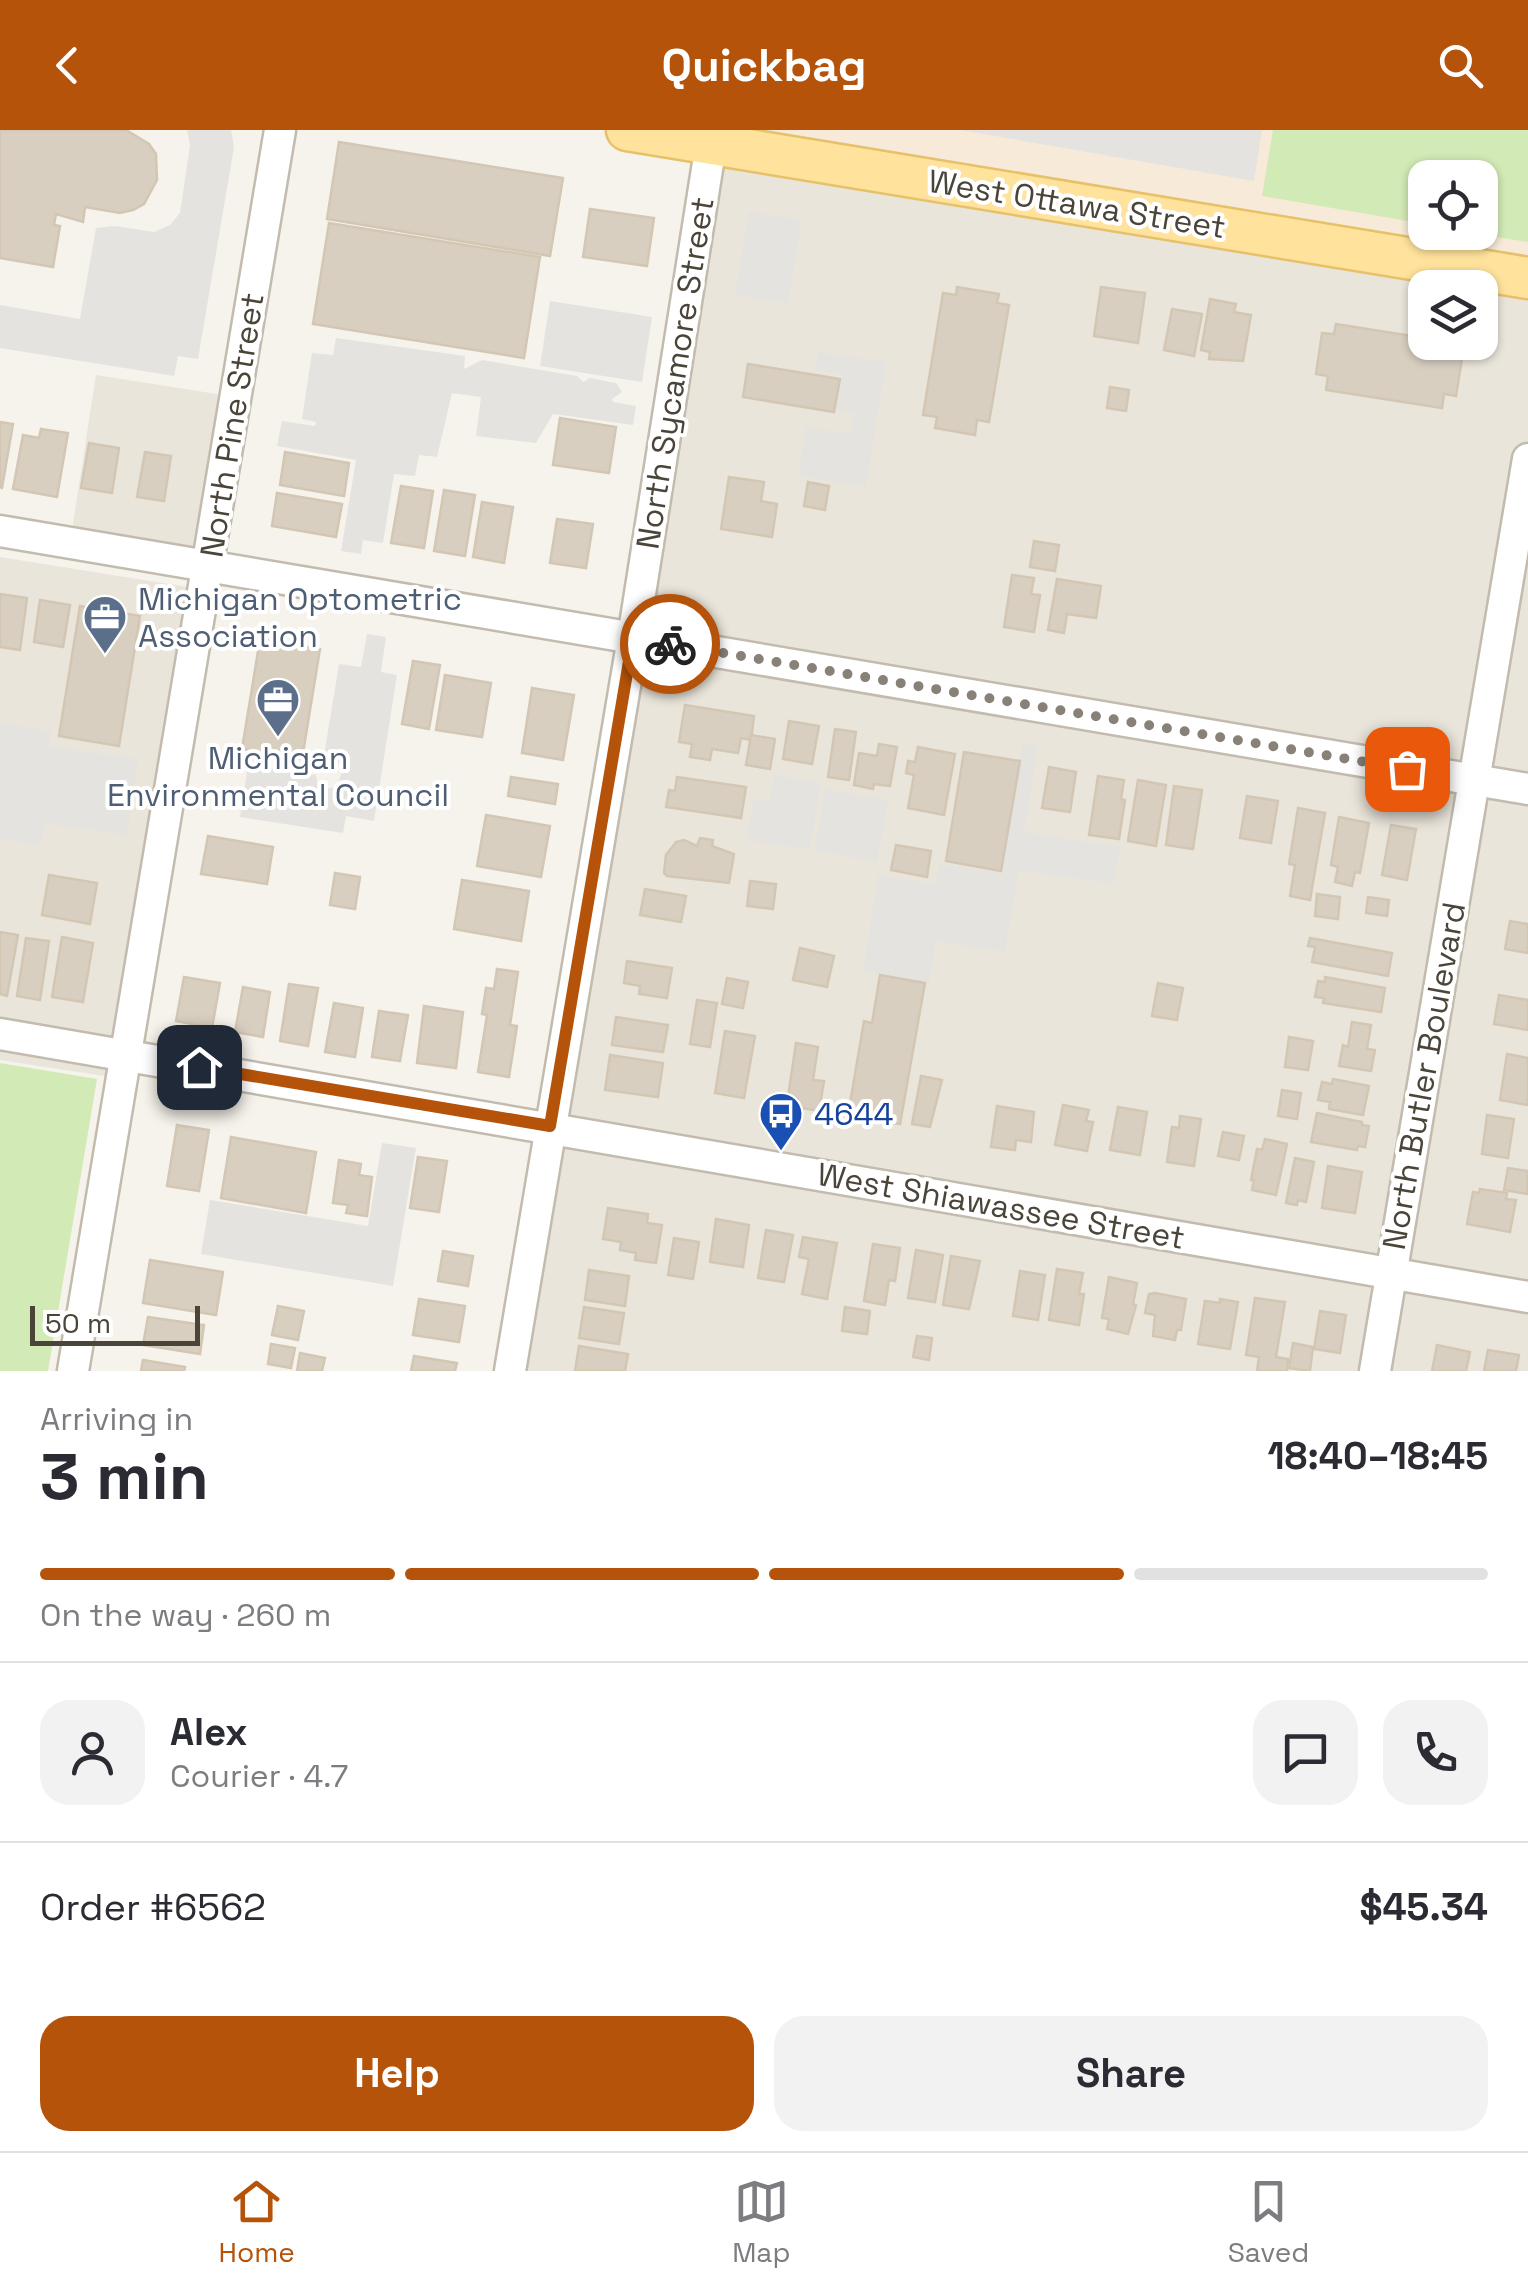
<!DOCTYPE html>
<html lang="en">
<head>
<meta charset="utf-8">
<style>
  body { margin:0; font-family:"Space Grotesk",sans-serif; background:#f2f2f3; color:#2b2b33; height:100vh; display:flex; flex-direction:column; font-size:38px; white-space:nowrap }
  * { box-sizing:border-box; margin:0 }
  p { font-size:32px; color:#7c7c81 }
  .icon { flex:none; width:55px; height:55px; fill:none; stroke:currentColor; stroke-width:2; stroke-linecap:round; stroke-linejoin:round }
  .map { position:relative; height:1241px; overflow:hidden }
  .panel { display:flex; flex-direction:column; background:#fff; flex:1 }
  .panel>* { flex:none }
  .controls { position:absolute; left:1408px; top:30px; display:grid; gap:20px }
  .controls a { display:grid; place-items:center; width:90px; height:90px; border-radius:20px; background:#fff; box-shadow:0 2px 8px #0004; font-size:50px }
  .scale { position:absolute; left:30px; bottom:25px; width:170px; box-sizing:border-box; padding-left:10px; border:5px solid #4b4439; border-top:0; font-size:28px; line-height:35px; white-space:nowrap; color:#4b4439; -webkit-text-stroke:8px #fff; paint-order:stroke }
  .pin { position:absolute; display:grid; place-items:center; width:85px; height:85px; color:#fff; margin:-42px; border-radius:20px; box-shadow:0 5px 15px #0006 }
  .courier { position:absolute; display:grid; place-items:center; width:100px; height:100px; margin:-50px; border:8px solid #b45309; border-radius:50%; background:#fff; color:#222; box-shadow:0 2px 12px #0007 }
  .headline em { font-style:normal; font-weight:600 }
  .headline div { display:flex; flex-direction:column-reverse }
  .headline { display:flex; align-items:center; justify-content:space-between; height:170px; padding:0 40px }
  h1 { font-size:65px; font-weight:600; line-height:75px }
  .bar { display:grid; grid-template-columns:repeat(4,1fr); gap:15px 10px; align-content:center; height:120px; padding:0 40px }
  .bar i { height:12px; border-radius:8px; background:#e1e1e2 }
  .bar .current { background:#b45309 }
  .bar p { grid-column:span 4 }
  .line { display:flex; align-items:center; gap:25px; padding:0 40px; border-top:2px solid #e1e1e2 }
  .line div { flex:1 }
  .round { display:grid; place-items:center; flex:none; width:105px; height:105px; border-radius:30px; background:#f2f2f3 }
  .button { display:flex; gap:20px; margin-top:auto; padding:20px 40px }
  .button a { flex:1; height:115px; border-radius:30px; background:#b45309; color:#fff; font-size:40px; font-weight:600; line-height:115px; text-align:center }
  .button a+a { background:#f2f2f3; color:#2b2b33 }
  header { display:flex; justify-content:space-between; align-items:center; height:130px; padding:0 40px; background:#b45309; color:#fff; font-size:45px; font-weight:600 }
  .tab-bar { display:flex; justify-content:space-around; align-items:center; height:140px; border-top:2px solid #e1e1e2; background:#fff; font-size:28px; color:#7c7c81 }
  .tab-bar a { display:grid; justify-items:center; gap:5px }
  .tab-bar .current { color:#b45309 }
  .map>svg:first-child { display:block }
</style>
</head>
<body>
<header><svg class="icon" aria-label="back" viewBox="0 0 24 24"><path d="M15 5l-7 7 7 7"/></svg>Quickbag<svg class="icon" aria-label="search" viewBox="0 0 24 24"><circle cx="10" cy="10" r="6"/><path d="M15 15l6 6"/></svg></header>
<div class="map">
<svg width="1528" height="1241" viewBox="0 0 1528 1241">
  <rect width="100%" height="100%" fill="#f6f3ec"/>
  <!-- residential -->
  <g fill="#eae5da" fill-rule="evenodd">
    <path d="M711 14 1528 157V1241H515ZM1425 158H1480V212H1425Z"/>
    <polygon points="96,245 236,267 209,436 70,413"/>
    <polygon points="0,427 194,458 111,947 0,930"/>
  </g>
  <!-- commercial -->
  <path fill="#f7ead8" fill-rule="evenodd" d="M631 0H1528V148ZM1425 48H1480V102H1425Z"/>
  <!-- green -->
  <g fill="#d2eab5">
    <polygon points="1273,0 1528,0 1528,112 1472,103 1480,102 1480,48 1425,48 1425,94 1262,66"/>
    <polygon points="0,933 97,949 48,1241 0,1241"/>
  </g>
  <!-- parking -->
  <g fill="#e5e3e0">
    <polygon points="187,0 231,0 234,17 198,229 178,226 174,246 0,218 0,175 80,189 96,98 115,96 154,102 170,95 180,83 190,15"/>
    <polygon points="960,0 1262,0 1254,51"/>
    <polygon points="749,82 802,90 788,173 735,165"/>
    <polygon points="550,171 652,187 642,252 540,236"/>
    <polygon points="336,208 465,226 464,239 482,230 577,246 583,252 590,248 616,253 622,262 612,269 613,272 636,276 633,295 553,284 536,313 476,306 481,267 452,263 437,327 419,325 415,346 394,344 383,413 363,410 361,424 341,421 356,330 277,316 282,291 315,296 316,292 302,289 312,223 333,225"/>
    <polygon points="818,222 886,232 866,357 798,346 806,297 850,304 854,283 836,280 842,245 815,240"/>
    <polygon points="367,504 386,507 381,542 397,545 374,691 346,686 343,703 240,687 248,635 316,645 318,656 327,659 337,656 343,639 340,634 323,632 339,534 361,537"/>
    <polygon points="0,593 50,601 49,616 138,629 127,705 45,693 41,715 0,709"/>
    <polygon points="1022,613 1038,616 1024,702 1120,717 1114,754 1019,740 1005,822 936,811 929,852 863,841 878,745 935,754 939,734 1001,743"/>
    <polygon points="774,645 821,653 810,720 747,710 753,669 769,671"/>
    <polygon points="825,659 888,670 877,732 814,721"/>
    <polygon points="382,1013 416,1018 393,1156 201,1124 210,1070 368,1096"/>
  </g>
  <!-- building -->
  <g fill="#d8cfc1" stroke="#d3c7b4" stroke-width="2.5">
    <polygon points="0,0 126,0 149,14 156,24 157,50 144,74 133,80 120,83 85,77 83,92 56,84 54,95 60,96 53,137 0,128"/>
    <polygon points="339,12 563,48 550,126 327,89"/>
    <polygon points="590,79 654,88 647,136 583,127"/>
    <polygon points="329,93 540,127 524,228 313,194"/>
    <polygon points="957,157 999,164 997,173 1009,175 989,292 977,290 975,305 935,298 937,287 923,285 943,163 956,165"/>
    <polygon points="1101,157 1145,163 1138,213 1094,206"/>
    <polygon points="1210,169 1236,174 1234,182 1251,185 1243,231 1209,229 1210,222 1201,220"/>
    <polygon points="1172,179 1202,184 1194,226 1164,220"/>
    <polygon points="1336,194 1425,208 1425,212 1454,212 1452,226 1462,228 1456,266 1444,264 1442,278 1326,260 1328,246 1316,244 1322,203 1334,204"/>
    <polygon points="748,234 840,249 834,282 743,267"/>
    <polygon points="1110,257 1129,260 1126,281 1107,278"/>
    <polygon points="560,288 616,297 609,343 553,335"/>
    <polygon points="0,292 13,294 2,358 0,357"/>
    <polygon points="41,299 68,303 57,367 13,359 23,305 39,308"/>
    <polygon points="89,313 119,318 112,363 81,358"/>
    <polygon points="145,322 171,326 164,371 137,367"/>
    <polygon points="285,322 349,333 344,366 280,355"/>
    <polygon points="729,347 764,352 761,371 777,374 772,407 721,399"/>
    <polygon points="808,352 829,356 825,380 804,376"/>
    <polygon points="401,356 433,361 424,418 391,413"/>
    <polygon points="444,360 475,365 465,426 434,421"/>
    <polygon points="277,363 342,374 336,407 272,396"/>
    <polygon points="482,372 513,377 504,433 473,427"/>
    <polygon points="557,389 593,394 586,438 550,433"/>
    <polygon points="1034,411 1059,415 1055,441 1030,437"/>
    <polygon points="1012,445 1034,448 1031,464 1040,465 1034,502 1004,497"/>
    <polygon points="1057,449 1101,456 1096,488 1067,484 1064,503 1048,500"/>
    <polygon points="0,464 27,468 20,520 0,517"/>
    <polygon points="40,470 70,475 63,517 34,512"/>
    <polygon points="80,476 140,486 119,616 59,606"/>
    <polygon points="260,509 320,519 302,629 242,619"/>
    <polygon points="413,531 440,535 429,599 402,594"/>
    <polygon points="445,545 491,553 482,607 436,600"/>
    <polygon points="532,558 574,565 563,630 522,623"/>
    <polygon points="685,575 754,586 751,610 741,608 738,623 712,619 710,630 690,627 692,614 679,612"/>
    <polygon points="789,591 819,596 812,634 783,629"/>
    <polygon points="835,599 856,602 849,650 828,647"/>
    <polygon points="751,605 775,609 770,639 746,635"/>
    <polygon points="879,614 897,617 890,656 874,654 873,659 854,655 859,623 877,626"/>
    <polygon points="918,617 955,624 944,685 908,678 914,645 906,643 908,631 915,632"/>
    <polygon points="964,622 1020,631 1001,741 946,731"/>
    <polygon points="1049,637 1076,642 1070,682 1042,678"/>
    <polygon points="1098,646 1124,650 1121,669 1125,670 1119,709 1089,705"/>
    <polygon points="511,647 558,654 555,674 508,666"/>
    <polygon points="677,647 746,657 741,688 666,677 669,660 675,661"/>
    <polygon points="1138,650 1166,655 1156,716 1128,711"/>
    <polygon points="1174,656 1202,660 1193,719 1166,715"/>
    <polygon points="1247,666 1278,671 1271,713 1240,708"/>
    <polygon points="1298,678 1325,683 1310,770 1290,766 1295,735 1289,734"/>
    <polygon points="486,685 550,696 541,747 477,736"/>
    <polygon points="1339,687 1369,693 1360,743 1355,742 1352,756 1335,752 1338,737 1331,735"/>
    <polygon points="1391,695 1416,699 1407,750 1382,745"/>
    <polygon points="208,706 273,717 267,754 201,744"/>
    <polygon points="700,708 713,710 712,716 734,724 729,753 667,746 664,743 666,725 676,712 684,710 697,716"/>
    <polygon points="896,715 931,721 927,747 891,740"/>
    <polygon points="335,743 360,747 355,779 330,775"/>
    <polygon points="49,745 97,753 90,794 42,785"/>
    <polygon points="462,750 529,761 521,811 454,799"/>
    <polygon points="750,751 776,754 773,779 747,776"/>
    <polygon points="645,759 686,766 681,792 640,785"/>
    <polygon points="1317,764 1340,767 1338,789 1315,786"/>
    <polygon points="1368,767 1389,770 1387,786 1366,783"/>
    <polygon points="1510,791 1528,794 1528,823 1505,819"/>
    <polygon points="0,802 18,805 7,866 0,864"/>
    <polygon points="62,807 93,813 83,872 52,867"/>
    <polygon points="26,808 49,811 40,870 17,866"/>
    <polygon points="1310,808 1392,823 1388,846 1312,832 1315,817 1308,816"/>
    <polygon points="800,818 834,826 827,857 793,850"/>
    <polygon points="627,831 672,838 667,868 639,864 640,856 624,853"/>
    <polygon points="497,839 518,842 510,895 517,896 509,947 478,942 487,885 482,884 486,858 494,859"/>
    <polygon points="880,845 925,853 900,994 848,985 864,891 872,893"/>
    <polygon points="184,847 220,853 212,898 176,891"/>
    <polygon points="1325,847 1385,858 1381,882 1323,873 1324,868 1315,867 1318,851 1325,852"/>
    <polygon points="727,848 748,852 743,878 722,874"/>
    <polygon points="1158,853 1183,858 1177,890 1152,886"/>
    <polygon points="289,854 318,858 308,916 280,911"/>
    <polygon points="243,857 270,862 263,907 235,902"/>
    <polygon points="1499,865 1528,870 1528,900 1494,894"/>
    <polygon points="697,870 717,873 710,917 690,914"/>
    <polygon points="334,873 363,878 355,927 325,922"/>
    <polygon points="424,876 463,882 456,938 417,933"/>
    <polygon points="379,881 408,885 400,931 372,927"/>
    <polygon points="616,887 668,895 663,922 612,915"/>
    <polygon points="1352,892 1371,895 1367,919 1375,920 1371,941 1339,936 1343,915 1348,917"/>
    <polygon points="725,901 755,906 744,968 715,963"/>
    <polygon points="1289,907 1313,911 1308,940 1285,937"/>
    <polygon points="796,913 818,917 813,950 824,951 819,981 797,977 798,969 788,967"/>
    <polygon points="1507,924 1528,928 1528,975 1500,970"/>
    <polygon points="610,925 663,933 658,967 605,960"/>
    <polygon points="921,946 942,950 930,997 912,994"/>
    <polygon points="1333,949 1369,956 1363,985 1329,979 1330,972 1318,970 1322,952 1332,954"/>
    <polygon points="1282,960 1301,963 1297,989 1278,986"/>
    <polygon points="1063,975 1089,980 1086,991 1093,992 1087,1021 1055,1015"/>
    <polygon points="997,976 1034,982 1031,1012 1016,1010 1015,1020 991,1017"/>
    <polygon points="1118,977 1147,982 1140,1025 1110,1020"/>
    <polygon points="1317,983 1362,992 1362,995 1369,996 1365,1017 1358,1016 1357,1020 1311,1012"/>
    <polygon points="1487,985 1514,989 1508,1028 1482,1024"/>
    <polygon points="1180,986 1201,989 1194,1036 1167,1032 1172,997 1179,998"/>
    <polygon points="177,995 209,1000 199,1061 167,1056"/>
    <polygon points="1223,1002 1244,1006 1239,1030 1218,1026"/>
    <polygon points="231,1007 316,1022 306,1083 221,1068"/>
    <polygon points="1265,1009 1287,1014 1276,1065 1252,1060 1254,1050 1251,1050 1257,1019 1262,1020"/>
    <polygon points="418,1027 447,1031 439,1082 410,1078"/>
    <polygon points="1295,1028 1314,1032 1306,1072 1298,1070 1297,1075 1286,1073"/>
    <polygon points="339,1030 361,1034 359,1045 372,1047 367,1086 346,1083 348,1075 333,1073"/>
    <polygon points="1328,1036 1362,1042 1355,1083 1322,1078"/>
    <polygon points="1508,1038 1528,1041 1527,1064 1504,1060"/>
    <polygon points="1480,1059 1507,1063 1506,1069 1516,1070 1510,1102 1467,1094 1473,1062 1479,1063"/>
    <polygon points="608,1078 648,1084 647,1093 662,1095 656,1133 635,1130 636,1123 620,1120 621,1112 603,1109"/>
    <polygon points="716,1089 749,1095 743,1137 710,1132"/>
    <polygon points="766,1100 793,1105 784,1152 758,1148"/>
    <polygon points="803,1107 837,1113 827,1169 802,1164 809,1129 799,1127"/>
    <polygon points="674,1108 699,1112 693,1149 668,1145"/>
    <polygon points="873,1114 900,1118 895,1151 889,1150 885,1175 864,1171"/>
    <polygon points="916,1120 943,1125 935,1172 908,1168"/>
    <polygon points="443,1121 473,1126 468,1156 438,1151"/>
    <polygon points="951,1126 980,1131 969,1179 943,1175"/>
    <polygon points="150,1130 223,1142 216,1185 143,1173"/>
    <polygon points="1057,1139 1083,1143 1079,1164 1084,1164 1079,1195 1049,1190"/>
    <polygon points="589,1140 629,1146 625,1176 585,1170"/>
    <polygon points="1020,1141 1045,1145 1038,1190 1013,1186"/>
    <polygon points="1109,1147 1137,1153 1133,1174 1136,1175 1128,1204 1107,1199 1109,1189 1102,1188"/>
    <polygon points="1155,1163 1186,1169 1181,1200 1177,1200 1175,1210 1153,1206 1155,1185 1145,1183 1149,1164"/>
    <polygon points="1255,1168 1285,1172 1276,1227 1288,1229 1287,1241 1257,1241 1259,1227 1246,1225"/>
    <polygon points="419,1169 465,1176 459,1212 413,1205"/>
    <polygon points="1220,1169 1238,1172 1230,1219 1198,1214 1205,1171 1220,1173"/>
    <polygon points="278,1176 304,1181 298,1210 272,1205"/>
    <polygon points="584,1177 624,1183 619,1214 579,1208"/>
    <polygon points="845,1177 870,1181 867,1204 842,1201"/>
    <polygon points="1320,1181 1346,1185 1340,1223 1314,1219"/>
    <polygon points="148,1187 204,1195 200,1224 143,1215"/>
    <polygon points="917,1206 932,1208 929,1230 913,1227"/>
    <polygon points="1293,1213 1313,1217 1310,1241 1289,1238"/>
    <polygon points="271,1214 295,1218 291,1238 268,1234"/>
    <polygon points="1437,1215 1470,1222 1466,1241 1432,1241"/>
    <polygon points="579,1216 628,1224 625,1241 575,1241"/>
    <polygon points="1488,1220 1519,1225 1516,1241 1484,1241"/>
    <polygon points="300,1223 325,1228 322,1241 297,1241"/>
    <polygon points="414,1226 457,1233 455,1241 411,1241"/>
    <polygon points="143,1230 185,1237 184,1241 141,1241"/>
  </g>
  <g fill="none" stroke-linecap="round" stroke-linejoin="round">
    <defs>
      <g id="minor">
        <polyline points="0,401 1528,659"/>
        <polyline points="0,904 1528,1167"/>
        <polyline points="73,1241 280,0"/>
        <polyline points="510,1241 633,508 711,14"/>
        <polyline points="1375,1241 1528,329"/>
      </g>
      <polyline id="major" points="627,0 1528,148"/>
    </defs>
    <!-- minor casing -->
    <use href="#minor" stroke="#c2bbae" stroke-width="35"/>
    <!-- major casing -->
    <use href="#major" stroke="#e6c16a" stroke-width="45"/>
    <!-- minor -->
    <use href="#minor" stroke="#fff" stroke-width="30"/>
    <!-- major -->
    <use href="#major" stroke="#ffe39c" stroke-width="40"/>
  </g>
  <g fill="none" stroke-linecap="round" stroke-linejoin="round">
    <!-- done -->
    <polyline stroke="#878178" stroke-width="10" stroke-dasharray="0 18" points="670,514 1407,639"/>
    <!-- route -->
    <polyline stroke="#b45309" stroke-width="12" points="199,937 550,996 633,508 670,514"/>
  </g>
  <!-- icons -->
  <defs>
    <symbol id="office-pin" viewBox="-11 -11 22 30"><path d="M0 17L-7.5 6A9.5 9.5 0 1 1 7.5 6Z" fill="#5c6f8a" stroke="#fff"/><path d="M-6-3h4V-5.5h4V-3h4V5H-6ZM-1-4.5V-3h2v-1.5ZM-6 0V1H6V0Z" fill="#fff"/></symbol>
    <symbol id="bus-pin" viewBox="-11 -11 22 30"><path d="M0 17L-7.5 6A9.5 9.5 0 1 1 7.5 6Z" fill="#1a4fb4" stroke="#fff"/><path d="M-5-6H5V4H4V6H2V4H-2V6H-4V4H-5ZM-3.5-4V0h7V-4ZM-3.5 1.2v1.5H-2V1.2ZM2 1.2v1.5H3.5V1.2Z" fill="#fff"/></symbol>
  </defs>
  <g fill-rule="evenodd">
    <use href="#office-pin" x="80" y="462" width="50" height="68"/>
    <use href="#office-pin" x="253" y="545" width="50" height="68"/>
    <use href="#bus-pin" x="756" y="959" width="50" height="68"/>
  </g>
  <g text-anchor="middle" stroke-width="8" stroke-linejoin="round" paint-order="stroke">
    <!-- street labels -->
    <g font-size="32" fill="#4b4439" stroke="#fff">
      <text transform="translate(1077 74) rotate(9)" y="11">West Ottawa Street</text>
      <text transform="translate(675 243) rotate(-81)" y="11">North Sycamore Street</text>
      <text transform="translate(232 295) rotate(-81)" y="11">North Pine Street</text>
      <text transform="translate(1424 946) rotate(-80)" y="11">North Butler Boulevard</text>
      <text transform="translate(1001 1076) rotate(10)" y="11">West Shiawassee Street</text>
    </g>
    <!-- service labels -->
    <g font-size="32" fill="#4e5e75" stroke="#fff" text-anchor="start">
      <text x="138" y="480">Michigan Optometric<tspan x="138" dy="37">Association</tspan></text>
      <text x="278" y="639" text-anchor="middle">Michigan<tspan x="278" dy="37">Environmental Council</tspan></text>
    </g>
    <!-- transit labels -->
    <g font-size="32" fill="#164399" stroke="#fff" text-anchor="start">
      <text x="814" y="995">4644</text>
    </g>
  </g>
</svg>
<div class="controls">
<a><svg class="icon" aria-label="locate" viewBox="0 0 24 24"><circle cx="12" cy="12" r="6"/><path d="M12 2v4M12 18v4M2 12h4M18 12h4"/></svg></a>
<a><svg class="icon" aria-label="layers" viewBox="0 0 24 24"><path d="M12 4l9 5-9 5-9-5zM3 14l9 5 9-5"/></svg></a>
</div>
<div class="scale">50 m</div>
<div class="pin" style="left:1407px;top:639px;background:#ea580c"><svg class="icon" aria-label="bag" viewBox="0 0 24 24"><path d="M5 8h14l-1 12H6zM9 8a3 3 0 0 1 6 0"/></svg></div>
<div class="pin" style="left:199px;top:937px;background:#1f2937"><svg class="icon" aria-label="home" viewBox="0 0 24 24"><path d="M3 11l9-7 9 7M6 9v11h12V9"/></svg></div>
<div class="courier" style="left:670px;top:514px"><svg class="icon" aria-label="bike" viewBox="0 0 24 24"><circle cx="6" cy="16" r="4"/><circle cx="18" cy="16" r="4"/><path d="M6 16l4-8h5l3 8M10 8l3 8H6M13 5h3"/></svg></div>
</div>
<section class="panel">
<div class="headline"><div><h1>3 min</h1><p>Arriving in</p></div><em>18:40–18:45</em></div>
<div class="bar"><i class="current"></i><i class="current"></i><i class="current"></i><i></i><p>On the way · 260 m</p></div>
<div class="line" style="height:180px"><a class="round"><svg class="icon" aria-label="person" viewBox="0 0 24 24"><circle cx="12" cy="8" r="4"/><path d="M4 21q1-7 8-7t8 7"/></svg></a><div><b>Alex</b><p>Courier · 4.7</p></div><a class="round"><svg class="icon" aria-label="chat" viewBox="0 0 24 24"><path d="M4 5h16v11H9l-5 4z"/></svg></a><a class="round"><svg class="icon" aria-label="phone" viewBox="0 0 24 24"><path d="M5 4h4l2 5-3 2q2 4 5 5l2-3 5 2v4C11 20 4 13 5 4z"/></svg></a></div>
<div class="line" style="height:130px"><div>Order #6562</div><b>$45.34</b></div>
<div class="button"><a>Help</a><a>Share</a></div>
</section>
<nav class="tab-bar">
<a class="current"><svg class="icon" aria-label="home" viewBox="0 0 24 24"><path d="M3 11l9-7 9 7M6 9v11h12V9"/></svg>Home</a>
<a><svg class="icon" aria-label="map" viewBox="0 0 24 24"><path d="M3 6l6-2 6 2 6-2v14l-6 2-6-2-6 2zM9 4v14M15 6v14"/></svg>Map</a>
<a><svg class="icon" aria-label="saved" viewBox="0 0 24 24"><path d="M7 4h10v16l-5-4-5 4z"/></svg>Saved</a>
</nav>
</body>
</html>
